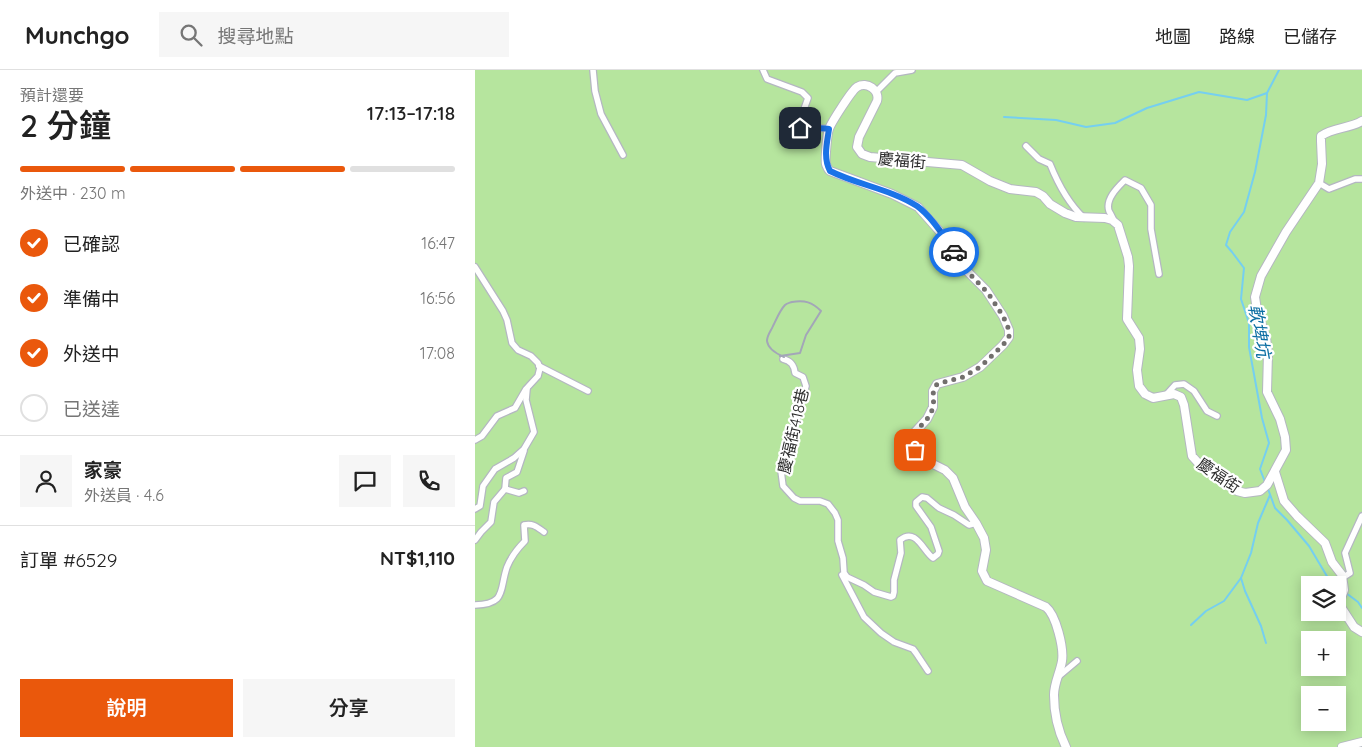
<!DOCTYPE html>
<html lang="zh-TW">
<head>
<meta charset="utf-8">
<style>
  body { margin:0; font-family:Quicksand,"Noto Sans TC",sans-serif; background:#f6f6f6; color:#222; height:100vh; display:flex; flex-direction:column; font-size:19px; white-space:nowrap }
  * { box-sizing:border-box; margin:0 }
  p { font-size:16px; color:#767676 }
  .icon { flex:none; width:28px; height:28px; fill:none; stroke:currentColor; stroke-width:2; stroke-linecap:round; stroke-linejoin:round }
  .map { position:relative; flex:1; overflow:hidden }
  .sheet { display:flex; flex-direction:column; background:#fff; width:475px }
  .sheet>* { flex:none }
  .tools { position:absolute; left:826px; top:506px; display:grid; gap:10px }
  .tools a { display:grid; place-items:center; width:45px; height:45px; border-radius:0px; background:#fff; box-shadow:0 2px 12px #0003; font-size:25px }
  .pin { position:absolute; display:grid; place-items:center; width:42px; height:42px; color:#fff; margin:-21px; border-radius:10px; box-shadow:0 2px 8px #0006 }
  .courier { position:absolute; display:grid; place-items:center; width:50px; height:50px; margin:-25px; border:4px solid #1a73e8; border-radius:50%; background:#fff; color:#222; box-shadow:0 1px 6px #0007 }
  .headline em { font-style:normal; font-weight:600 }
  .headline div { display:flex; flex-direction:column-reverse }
  .headline { display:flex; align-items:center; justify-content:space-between; height:85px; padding:0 20px }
  h1 { font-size:32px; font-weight:600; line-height:38px }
  .bar { display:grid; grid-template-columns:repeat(4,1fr); gap:8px 5px; align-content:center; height:60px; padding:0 20px }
  .bar i { height:6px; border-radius:4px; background:#e0e0e0 }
  .bar .selected { background:#ea580c }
  .bar p { grid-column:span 4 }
  .line { display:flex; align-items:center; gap:12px; padding:0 20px; border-top:1px solid #e0e0e0 }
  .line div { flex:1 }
  .round { display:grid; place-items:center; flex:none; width:52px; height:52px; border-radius:0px; background:#f6f6f6 }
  ol { padding:0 20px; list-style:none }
  li { display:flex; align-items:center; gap:15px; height:55px }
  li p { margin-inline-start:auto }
  li .icon { padding:5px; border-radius:50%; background:#ea580c; color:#fff; stroke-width:4 }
  li:last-child { color:#767676 }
  li i { width:28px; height:28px; border:2px solid #e0e0e0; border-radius:50% }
  .primary-button { display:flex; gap:10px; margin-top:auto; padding:10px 20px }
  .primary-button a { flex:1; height:58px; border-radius:0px; background:#ea580c; color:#fff; font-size:20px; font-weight:600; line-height:58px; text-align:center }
  .primary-button a+a { background:#f6f6f6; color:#222 }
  header { display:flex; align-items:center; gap:30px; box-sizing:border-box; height:70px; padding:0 25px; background:#fff; border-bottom:1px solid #e0e0e0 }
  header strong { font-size:24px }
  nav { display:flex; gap:28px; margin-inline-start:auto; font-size:18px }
  .search { width:350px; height:45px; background:#f6f6f6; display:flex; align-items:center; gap:12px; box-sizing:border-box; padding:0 18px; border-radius:0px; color:#767676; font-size:19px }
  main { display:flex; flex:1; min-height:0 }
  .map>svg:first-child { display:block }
</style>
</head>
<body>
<header>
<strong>Munchgo</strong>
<div class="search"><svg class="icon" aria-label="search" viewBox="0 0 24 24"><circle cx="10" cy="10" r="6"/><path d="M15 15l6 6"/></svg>搜尋地點</div>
<nav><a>地圖</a><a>路線</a><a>已儲存</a></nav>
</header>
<main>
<section class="sheet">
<div class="headline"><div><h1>2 分鐘</h1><p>預計還要</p></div><em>17:13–17:18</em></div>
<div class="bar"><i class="selected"></i><i class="selected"></i><i class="selected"></i><i></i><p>外送中 · 230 m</p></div>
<ol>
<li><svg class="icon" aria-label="check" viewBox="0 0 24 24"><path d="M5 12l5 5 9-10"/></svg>已確認<p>16:47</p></li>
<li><svg class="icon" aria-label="check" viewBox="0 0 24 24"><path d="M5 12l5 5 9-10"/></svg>準備中<p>16:56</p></li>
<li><svg class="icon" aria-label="check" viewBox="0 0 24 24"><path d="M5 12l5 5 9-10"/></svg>外送中<p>17:08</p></li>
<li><i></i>已送達</li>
</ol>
<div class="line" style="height:90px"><a class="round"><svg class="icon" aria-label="person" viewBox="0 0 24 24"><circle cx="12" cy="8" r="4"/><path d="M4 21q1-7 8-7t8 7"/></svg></a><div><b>家豪</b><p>外送員 · 4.6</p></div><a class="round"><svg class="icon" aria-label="chat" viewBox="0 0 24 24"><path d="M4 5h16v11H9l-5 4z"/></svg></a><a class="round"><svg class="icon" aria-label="phone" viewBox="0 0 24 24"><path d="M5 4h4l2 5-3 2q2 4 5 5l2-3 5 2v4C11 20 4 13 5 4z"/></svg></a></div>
<div class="line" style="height:65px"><div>訂單 #6529</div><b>NT$1,110</b></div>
<div class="primary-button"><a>說明</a><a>分享</a></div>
</section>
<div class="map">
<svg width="887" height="677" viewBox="0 0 887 677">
  <rect width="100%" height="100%" fill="#efe9e1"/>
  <!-- green -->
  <path fill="#b6e59e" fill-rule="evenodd" d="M0 0H887V677H0ZM835 515H862V542H835ZM835 570H862V598H835ZM835 625H862V652H835Z"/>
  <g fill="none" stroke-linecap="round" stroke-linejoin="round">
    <!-- stream -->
    <g stroke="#75cff0" stroke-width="2">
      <polyline points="529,47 581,50 611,57 640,53 672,38 724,22 772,30 792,23"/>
      <polyline points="790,412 785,399 794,373 787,348 774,277 774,253 766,229 769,198 757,182 751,175 755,162 769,142 780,102 791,45 792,23 804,0"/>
      <polyline points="793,419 800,438 812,450 834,476 853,508 862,515"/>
      <polyline points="871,523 883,532 887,538"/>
      <polyline points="716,555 731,541 749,531 766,508"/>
      <polyline points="791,573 786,556 770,521 766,508 776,483 783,453 795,425"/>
    </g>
    <defs>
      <g id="street">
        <polyline points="118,0 120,21 126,44 148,85"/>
        <path d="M288 0 292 9 327 22 333 28 324 53 325 57C335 60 344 57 354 59"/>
        <polyline points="402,21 420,3 437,0"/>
        <path d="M551 76 564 89 575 94C583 114 594 134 609 148"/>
        <polyline points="844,113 854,119 880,109 887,109"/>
        <path d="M639 152C638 147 636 145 634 141 630 129 643 117 650 110L666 118 676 135V159L684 204"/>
        <polyline points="0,197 28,241 32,250 37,273 43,280 56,286 63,293 65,298 63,306 51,319 40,338 22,346 7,366 0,370"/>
        <path d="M308 289C316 291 319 295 320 303L328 307 331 316 324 341 309 385 306 401 308 416 319 428 325 431H345L353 434 360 443 363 450V471L368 488 369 503 372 507 389 515 399 522 416 527 418 526 419 522V510L426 483 425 470C441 457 448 481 458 488L463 484 464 481 456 457 441 436V432L447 427 452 428 464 438 479 445 494 455 501 453"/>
        <polyline points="64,296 113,321"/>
        <polyline points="691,325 700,315 709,314 719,321 732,341 742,346"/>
        <polyline points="30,419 31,408 42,402 49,381"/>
        <polyline points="0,439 5,436 8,416 20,399 39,388 49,379 59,362 51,330 52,319"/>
        <polyline points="0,470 6,462 16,452 19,432 30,419 44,423 49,421"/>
        <polyline points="367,505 389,547 406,563 419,572 438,579 441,583 453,601"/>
        <polyline points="867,508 875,503 870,483 887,446"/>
        <path d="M0 535C32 534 24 520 32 497 36 487 42 479 50 471L49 455C58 453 62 457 69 462"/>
        <polyline points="583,607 602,591"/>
      </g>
      <g id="secondary">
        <polyline points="800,402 809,431 822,446 850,473 857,492 867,505 869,520 864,534 879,557 887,562"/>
        <path d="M591 677C583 661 579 643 579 625 579 613 585 603 587 591 589 578 581 545 571 537L512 511 507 501 511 480 509 468 501 453 490 437 478 408 470 400 450 390 440 380 438 372 440 362 452 349 458 337V321L462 314 488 307 505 297 528 275 534 267V260L528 246 511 220 489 198 467 164 443 137 417 124 355 101C354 101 351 95 351 94 350 90 352 64 354 59 356 53 377 20 382 17 392 11 405 20 402 31L384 67 382 77 387 84 395 87 487 95 515 111 535 119 561 122 568 126 575 134 590 143 601 147 630 148 637 150 643 155 653 187 654 196 652 249 664 268 665 279 662 300 664 316 670 324 678 328 699 324 706 327 709 335 717 386 726 396 762 421 770 423 785 421 792 415 811 380 810 367 805 349 792 322 793 283 791 268 782 240 780 227 786 206 811 162 844 113 847 94 846 71V66C858 57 874 59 887 51"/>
        <polyline points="867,677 887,672"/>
      </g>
    </defs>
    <!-- street casing -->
    <use href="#street" stroke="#b4b7c1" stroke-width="8"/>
    <!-- secondary casing -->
    <use href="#secondary" stroke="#b4b7c1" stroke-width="10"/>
    <!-- street -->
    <use href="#street" stroke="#fff" stroke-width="5.5"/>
    <!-- secondary -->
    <use href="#secondary" stroke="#fff" stroke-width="8"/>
    <!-- rail -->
    <path stroke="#a3a6b8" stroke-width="2" d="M305 286 325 283 331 265 346 241C337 232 330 230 317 232 314 233 312 233 310 235 305 240 301 250 298 256 296 261 292 265 292 271 293 279 302 284 309 287"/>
  </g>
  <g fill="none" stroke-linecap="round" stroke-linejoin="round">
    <!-- done -->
    <path stroke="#726f6d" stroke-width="5" stroke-dasharray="0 9" d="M440 380C434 356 453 357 458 337 460 327 455 326 462 314L488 307 505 297 528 275 534 267V260L528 246 513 223 489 198 479 182"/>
    <!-- route -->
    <path stroke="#1a73e8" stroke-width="6" d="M325 58C335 60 344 57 354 59 352 73 348 88 355 101 383 115 415 119 442 136 455 145 471 169 479 182"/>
  </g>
  <g text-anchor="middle" stroke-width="4.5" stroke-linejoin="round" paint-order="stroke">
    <!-- street labels -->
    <g font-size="16" fill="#2e2e2e" stroke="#fff">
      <text transform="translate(427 90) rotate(5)" y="6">慶福街</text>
      <text transform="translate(318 361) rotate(-77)" y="6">慶福街418巷</text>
      <text transform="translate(744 405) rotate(34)" y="6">慶福街</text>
    </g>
    <!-- water labels -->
    <g font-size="18" font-style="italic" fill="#0d6fa3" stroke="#fff">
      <text transform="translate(784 261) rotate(80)" y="6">軟埤坑</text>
    </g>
  </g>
</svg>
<div class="tools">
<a><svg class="icon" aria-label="layers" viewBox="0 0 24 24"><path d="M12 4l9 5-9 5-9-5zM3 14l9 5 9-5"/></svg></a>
<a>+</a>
<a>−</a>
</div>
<div class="pin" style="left:440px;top:380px;background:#ea580c"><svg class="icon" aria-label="bag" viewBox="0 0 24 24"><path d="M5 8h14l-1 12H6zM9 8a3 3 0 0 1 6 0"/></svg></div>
<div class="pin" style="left:325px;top:58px;background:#1f2937"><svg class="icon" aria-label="home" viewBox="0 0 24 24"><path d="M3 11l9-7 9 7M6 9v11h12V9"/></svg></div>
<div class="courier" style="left:479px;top:182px"><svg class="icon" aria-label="car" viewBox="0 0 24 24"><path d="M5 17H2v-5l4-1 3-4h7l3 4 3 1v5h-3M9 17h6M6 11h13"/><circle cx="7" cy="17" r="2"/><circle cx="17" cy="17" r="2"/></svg></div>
</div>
</main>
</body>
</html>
